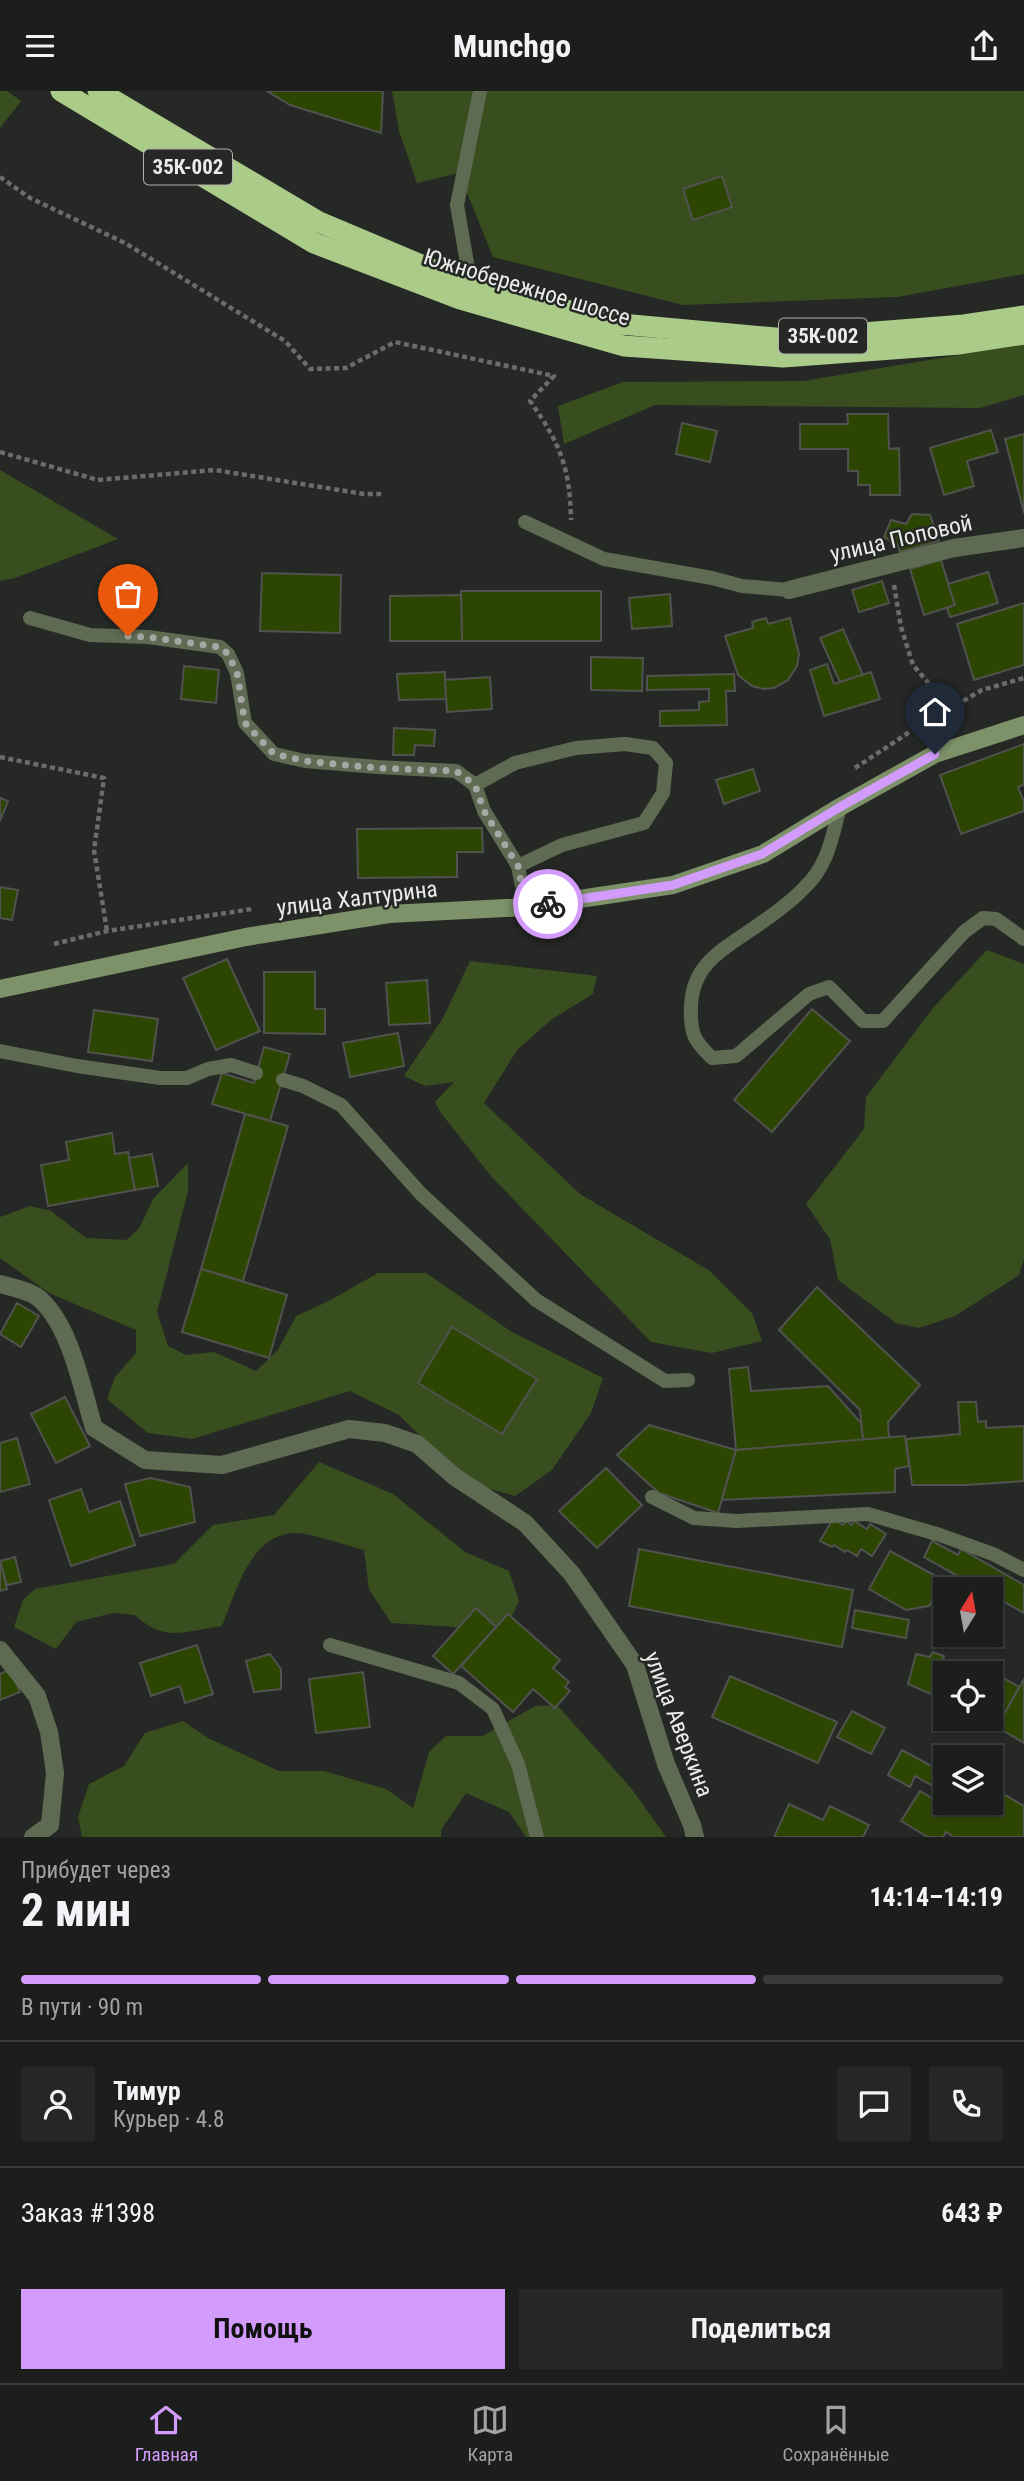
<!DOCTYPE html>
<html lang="ru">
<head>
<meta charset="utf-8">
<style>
  body { margin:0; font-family:"Roboto Condensed",sans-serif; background:#252725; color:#f1f3f6; height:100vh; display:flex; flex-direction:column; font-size:26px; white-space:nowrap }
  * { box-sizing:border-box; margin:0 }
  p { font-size:23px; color:#a0a2a3 }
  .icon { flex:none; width:38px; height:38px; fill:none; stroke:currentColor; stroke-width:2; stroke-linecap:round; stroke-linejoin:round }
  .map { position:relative; height:1746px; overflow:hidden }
  .panel { display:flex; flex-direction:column; background:#1c1e1c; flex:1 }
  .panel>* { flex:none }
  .needle { width:46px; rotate:11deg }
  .buttons { position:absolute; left:933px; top:1486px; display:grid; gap:14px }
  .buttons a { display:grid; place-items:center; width:70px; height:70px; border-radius:0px; background:#1c1e1c; box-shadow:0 2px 5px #0004,0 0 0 2px #3a3c3b; font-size:35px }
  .pin { position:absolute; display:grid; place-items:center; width:60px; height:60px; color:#fff; margin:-72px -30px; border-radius:50% 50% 50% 0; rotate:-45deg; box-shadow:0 0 7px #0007 }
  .pin .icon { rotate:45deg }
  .courier { position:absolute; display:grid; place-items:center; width:70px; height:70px; margin:-35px; border:5px solid #d39cfc; border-radius:50%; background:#fff; color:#222; box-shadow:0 2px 9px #0007 }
  .head em { font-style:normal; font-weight:700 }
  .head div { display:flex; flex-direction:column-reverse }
  .head { display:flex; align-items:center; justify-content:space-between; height:119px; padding:0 21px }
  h1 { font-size:46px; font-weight:700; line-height:52px }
  .bar { display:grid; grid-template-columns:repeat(4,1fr); gap:10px 7px; align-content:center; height:84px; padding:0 21px }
  .bar i { height:9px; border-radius:5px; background:#3a3c3b }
  .bar .on { background:#d39cfc }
  .bar p { grid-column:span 4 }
  .line { display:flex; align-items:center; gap:18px; padding:0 21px; border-top:2px solid #3a3c3b }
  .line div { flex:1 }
  .round { display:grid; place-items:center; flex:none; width:74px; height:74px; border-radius:0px; background:#252725 }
  .button { display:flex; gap:14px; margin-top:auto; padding:14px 21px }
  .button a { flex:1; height:80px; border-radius:0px; background:#d39cfc; color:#111; font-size:28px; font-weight:700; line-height:80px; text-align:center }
  .button a+a { background:#252725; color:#f1f3f6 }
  header { display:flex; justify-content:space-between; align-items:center; height:91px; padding:0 21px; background:#1c1e1c; font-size:32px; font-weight:700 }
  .menu { display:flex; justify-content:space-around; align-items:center; height:98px; border-top:2px solid #3a3c3b; background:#1c1e1c; font-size:19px; color:#a0a2a3 }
  .menu a { display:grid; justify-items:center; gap:4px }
  .menu .on { color:#d39cfc }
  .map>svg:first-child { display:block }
</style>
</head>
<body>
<header><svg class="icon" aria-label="menu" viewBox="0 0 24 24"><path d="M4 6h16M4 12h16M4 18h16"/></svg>Munchgo<svg class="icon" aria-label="share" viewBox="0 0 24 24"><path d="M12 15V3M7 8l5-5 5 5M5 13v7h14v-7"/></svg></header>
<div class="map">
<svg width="1024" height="1746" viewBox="0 0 1024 1746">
  <rect width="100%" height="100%" fill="#262825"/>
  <!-- green -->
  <g fill="#394e1f">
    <polygon points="0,0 7,0 21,10 0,37"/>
    <polygon points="392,0 1024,0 1024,183 897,206 683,214 493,166 459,82 417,92 399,40"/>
    <polygon points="1024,253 1024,304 980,317 655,314 564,353 558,315 623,291 804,290"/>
    <polygon points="0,379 118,448 15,487 0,490"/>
    <polygon points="987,859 1024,873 1024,1168 1019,1184 955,1225 919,1237 896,1232 838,1189 830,1148 806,1113 864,1038 866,1006 933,917"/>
    <polygon points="470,870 597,885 593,903 552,928 517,959 484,1012 580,1103 710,1180 752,1222 762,1250 712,1262 651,1251 490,1084 441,1022 435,1011 454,991 425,995 404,985 443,927"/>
    <polygon points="188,1072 188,1100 157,1221 168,1255 186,1264 214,1261 256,1280 278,1259 296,1225 329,1210 378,1182 426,1182 512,1241 603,1287 591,1322 552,1379 515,1405 468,1392 399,1324 350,1300 192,1348 148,1342 107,1308 115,1286 136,1262 136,1239 49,1202 0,1167 0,1126 30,1115 51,1120 86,1147 126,1149 139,1138 153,1108"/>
    <path d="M319 1371 393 1403 465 1461 509 1480 519 1510 509 1531 490 1538 391 1532 369 1498 364 1459C349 1455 307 1441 295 1442 250 1443 236 1501 222 1535 185 1540 164 1552 135 1524L113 1522 76 1531 56 1558 14 1536 23 1509 35 1498 174 1473 213 1434 274 1424Z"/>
    <polygon points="557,1614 631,1697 666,1746 526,1746 509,1721 466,1702 441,1739 441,1746 82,1746 78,1726 89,1693 124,1675 145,1642 183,1630 208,1647 279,1680 324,1680 386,1698 413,1717 429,1661 446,1645 483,1645 535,1615"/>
  </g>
  <!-- building -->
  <g fill="#2c4601" stroke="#51524f" stroke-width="2">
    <polygon points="267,0 383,0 381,42 290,14"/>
    <polygon points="722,85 732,116 693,129 683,98"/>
    <polygon points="847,323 888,323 889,358 899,357 900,404 870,404 870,394 858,394 858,380 848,380 848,358 800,358 800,333 848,333"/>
    <polygon points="682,332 717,340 710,371 676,363"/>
    <polygon points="991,339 998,361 967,370 974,395 944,404 930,357"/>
    <polygon points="1024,343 1024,422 1005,348"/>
    <polygon points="912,423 930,424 939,450 900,461 897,453 884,446 891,429 906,433"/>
    <polygon points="941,469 955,514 924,524 910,478"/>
    <polygon points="988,481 998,512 950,526 947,517 955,514 948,493"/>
    <polygon points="262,482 341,484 340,542 260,540"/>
    <polygon points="882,490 889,512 859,521 852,499"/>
    <polygon points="461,500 601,500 601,550 462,550"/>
    <polygon points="670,503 672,535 632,538 629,507"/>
    <polygon points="461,504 462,550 390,550 390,505"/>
    <polygon points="1024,512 1024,574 974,589 957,533"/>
    <polygon points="766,527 768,533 790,527 799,563 797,575 788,589 774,597 764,598 752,595 738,584 725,545 753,537 752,531"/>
    <polygon points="843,538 863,584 840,591 820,547"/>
    <polygon points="591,566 643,567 642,600 591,599"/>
    <polygon points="827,573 834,593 871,581 880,608 824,625 810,579"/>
    <polygon points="184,575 219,579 216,612 181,608"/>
    <polygon points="445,581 446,608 399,609 397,583"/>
    <polygon points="734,583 735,600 726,600 727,634 660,635 660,620 699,619 699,611 709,610 709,598 647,599 647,585"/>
    <polygon points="490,586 492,618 447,621 445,589"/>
    <polygon points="394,637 435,639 434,655 415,654 414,664 393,664"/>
    <polygon points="1024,653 1024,694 1018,696 1024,711 1024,720 961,743 940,684"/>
    <polygon points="753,678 760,700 724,713 716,689"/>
    <polygon points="0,707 8,710 0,730"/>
    <polygon points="482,737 483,761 457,761 457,786 358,787 357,738"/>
    <polygon points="0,796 18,799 12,829 0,827"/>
    <polygon points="227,868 260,940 216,959 183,887"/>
    <polygon points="264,881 315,881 315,918 325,918 325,943 264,942"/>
    <polygon points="427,889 430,932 389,934 386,892"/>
    <polygon points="812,918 850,950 772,1041 734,1009"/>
    <polygon points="94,919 158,928 152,970 88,961"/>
    <polygon points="398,942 404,975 350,986 343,952"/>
    <polygon points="264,956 290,963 270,1030 212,1013 222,982 254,992"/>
    <polygon points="245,1023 288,1035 243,1190 201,1178"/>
    <polygon points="112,1042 115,1063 128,1061 135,1099 48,1115 41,1074 69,1069 66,1051"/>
    <polygon points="152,1063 158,1095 135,1099 129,1067"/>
    <polygon points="201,1178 287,1204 269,1267 182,1241"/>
    <polygon points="817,1196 920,1294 888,1331 889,1347 863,1349 860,1319 779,1239"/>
    <polygon points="17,1212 39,1225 21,1256 0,1243"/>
    <polygon points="452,1236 537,1288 502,1343 418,1292"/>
    <polygon points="748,1276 751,1300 828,1295 861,1332 863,1349 736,1359 729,1278"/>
    <polygon points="65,1306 90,1355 56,1372 31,1323"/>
    <polygon points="958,1311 976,1311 978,1331 986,1330 986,1337 1024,1335 1024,1390 967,1394 912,1394 906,1348 960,1343"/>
    <polygon points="649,1334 736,1359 718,1422 659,1402 617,1364"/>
    <polygon points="905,1345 909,1375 895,1378 895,1401 722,1409 736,1359"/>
    <polygon points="17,1347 30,1393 0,1401 0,1352"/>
    <polygon points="606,1377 642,1414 597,1457 559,1420"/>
    <polygon points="151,1387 190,1396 195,1431 140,1445 125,1393"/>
    <polygon points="81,1398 89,1421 120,1410 135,1454 71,1475 49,1409"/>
    <polygon points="833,1428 843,1434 846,1430 852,1434 854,1430 867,1438 870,1433 886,1443 872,1465 861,1458 857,1465 847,1459 845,1461 834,1454 832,1456 820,1450"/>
    <polygon points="932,1450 958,1464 961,1458 1024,1494 1024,1522 990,1503 990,1498 981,1498 924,1466"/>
    <polygon points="639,1458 853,1499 842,1556 629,1515"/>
    <polygon points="890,1460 943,1489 929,1515 906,1519 869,1498"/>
    <polygon points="15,1466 21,1491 7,1494 0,1470"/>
    <polygon points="0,1469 7,1498 0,1500"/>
    <polygon points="476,1517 496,1536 453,1583 433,1565"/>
    <polygon points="855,1519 909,1529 906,1547 852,1537"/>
    <polygon points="508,1523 560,1569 553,1577 569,1591 565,1596 570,1600 555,1617 533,1598 513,1621 461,1575"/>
    <polygon points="197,1554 213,1603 185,1612 180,1595 151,1605 140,1572"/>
    <polygon points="933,1561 944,1565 942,1571 960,1576 955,1582 945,1582 945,1596 938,1606 908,1593 916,1563 930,1566"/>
    <polygon points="270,1563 281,1578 281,1598 254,1601 246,1570"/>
    <polygon points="10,1578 20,1601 0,1609 0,1583"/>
    <polygon points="363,1581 370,1636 316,1642 309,1588"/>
    <polygon points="730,1585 837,1631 818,1672 712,1626"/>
    <polygon points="1000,1585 1019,1596 1006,1621 990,1612 990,1601"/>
    <polygon points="1024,1588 1024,1652 997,1636"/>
    <polygon points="852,1620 885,1637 871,1663 837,1646"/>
    <polygon points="902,1659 939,1679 931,1694 915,1685 910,1696 888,1684"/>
    <polygon points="990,1695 1024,1715 1024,1746 954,1746 946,1741 943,1746 928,1746 901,1730 920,1700 937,1710 945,1698 945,1712 990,1712"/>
    <polygon points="789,1713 823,1729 830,1715 869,1734 863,1746 774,1746"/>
  </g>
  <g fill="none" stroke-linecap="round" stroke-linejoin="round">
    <!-- path -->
    <g stroke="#6c6d6b" stroke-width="4.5" stroke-dasharray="5 3.5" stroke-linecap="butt">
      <path d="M0 86 30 107 125 152 285 250 310 278 346 277 395 251 554 285 530 310C560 352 570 377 571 429"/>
      <polyline points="0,361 98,389 215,379 364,403 382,403"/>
      <polyline points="894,494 901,536 913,574 932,596 947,620"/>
      <polyline points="0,666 104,687 94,759 107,840"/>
      <polyline points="855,677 908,642 982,599 1024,587"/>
      <polyline points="54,853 107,840 252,818"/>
    </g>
    <!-- lane -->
    <g stroke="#5e6b52" stroke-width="14">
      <polyline points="471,195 457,114 480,0"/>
      <polyline points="525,431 604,468 712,487 742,495 789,499"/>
      <polyline points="30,527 90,544 148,546 220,556 228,563 237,582 245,632 274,663 305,670 377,676 456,680 475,694 484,720 518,775 526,816"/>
      <polyline points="475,694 515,672 576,657 625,653 653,657 666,672 663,702 644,732 562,754 518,775"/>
      <path d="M840 716C832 746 828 775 804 797 791 811 774 823 758 834 726 857 692 871 691 916 690 942 694 950 712 967L736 965 809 903 829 896 863 930H883L964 841 983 827 996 828 1024 848"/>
      <polyline points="0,960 77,975 160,987 187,987 208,978 231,974 256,982"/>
      <polyline points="283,989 303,995 341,1014 421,1103 536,1209 665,1290 688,1289"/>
      <polyline points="652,1406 694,1427 737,1430 868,1423 940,1444 993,1463 1024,1479"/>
      <polyline points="330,1554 459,1592 493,1618 518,1673 537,1746"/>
    </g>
    <!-- street -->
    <g stroke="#5e6b52" stroke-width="18">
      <polyline points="789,499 954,457 1024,447"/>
      <path d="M0 1193C11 1196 26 1199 36 1205 70 1230 82 1298 94 1337L145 1369 222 1374 349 1338 385 1342 417 1353 455 1386 525 1432 572 1483 635 1574 666 1673 692 1734 695 1746"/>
      <polyline points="0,1559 37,1605 49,1641 55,1682 50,1734 33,1746"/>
    </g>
    <!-- secondary -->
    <polyline stroke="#7d9268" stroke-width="18" points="0,898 246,846 389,823 526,816 673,794 763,763 840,716 935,663 1024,634"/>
    <!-- highway -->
    <g stroke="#abcb89" stroke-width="21">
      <polyline points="61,0 314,152 460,208 624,255 783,266 960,253 1024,243"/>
      <polyline points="98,0 319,131 471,195 621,233 787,248 964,234 1024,225"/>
    </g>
  </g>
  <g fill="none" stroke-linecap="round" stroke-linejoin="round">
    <!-- done -->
    <polyline stroke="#a6a7a5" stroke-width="7" stroke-dasharray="0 12.6" points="128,545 148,546 220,556 228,563 237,582 245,632 274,663 305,670 377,677 456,680 475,694 484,720 518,775 526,816 548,813"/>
    <!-- route -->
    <polyline stroke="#d39cfc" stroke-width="9" points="548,813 673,794 762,763 840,716 935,663"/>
  </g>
  <g text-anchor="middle" stroke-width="5" stroke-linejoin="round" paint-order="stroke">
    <!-- shield labels -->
    <g fill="#262825" stroke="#b0b0af" stroke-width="2">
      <rect x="144" y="58.5" width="88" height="35" rx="5"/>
      <rect x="779" y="227.5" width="88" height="35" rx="5"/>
    </g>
    <g font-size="21" font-weight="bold" fill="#ebebea">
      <text x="188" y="83">35К-002</text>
      <text x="823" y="252">35К-002</text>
    </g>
    <!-- street labels -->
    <g font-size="23" fill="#ebebea" stroke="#262825">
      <text transform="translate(527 196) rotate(17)" y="8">Южнобережное шоссе</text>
      <text transform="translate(901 447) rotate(-13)" y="8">улица Поповой</text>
      <text transform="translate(357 807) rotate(-7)" y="8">улица Халтурина</text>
      <text transform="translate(679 1633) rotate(69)" y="8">улица Аверкина</text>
    </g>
  </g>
</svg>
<div class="buttons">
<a><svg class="needle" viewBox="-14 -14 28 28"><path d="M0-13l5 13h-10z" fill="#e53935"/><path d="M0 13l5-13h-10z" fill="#a0a2a3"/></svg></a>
<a><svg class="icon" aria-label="locate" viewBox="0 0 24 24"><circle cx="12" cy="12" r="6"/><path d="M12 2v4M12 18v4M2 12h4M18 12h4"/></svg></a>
<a><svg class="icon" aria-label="layers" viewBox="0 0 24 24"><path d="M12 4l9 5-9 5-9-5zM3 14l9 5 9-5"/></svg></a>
</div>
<div class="pin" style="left:128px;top:545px;background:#ea580c"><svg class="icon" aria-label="bag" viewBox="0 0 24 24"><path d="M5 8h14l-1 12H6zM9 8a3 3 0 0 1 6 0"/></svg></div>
<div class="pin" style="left:935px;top:663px;background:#1f2937"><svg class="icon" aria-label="home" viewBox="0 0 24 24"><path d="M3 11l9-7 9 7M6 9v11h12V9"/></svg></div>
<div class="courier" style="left:548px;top:813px"><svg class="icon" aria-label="bike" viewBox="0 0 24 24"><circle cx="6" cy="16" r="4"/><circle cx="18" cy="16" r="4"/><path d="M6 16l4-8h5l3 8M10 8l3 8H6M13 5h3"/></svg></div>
</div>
<section class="panel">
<div class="head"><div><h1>2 мин</h1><p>Прибудет через</p></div><em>14:14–14:19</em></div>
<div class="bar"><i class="on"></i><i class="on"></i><i class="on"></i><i></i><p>В пути · 90 m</p></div>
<div class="line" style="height:126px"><a class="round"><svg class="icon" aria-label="person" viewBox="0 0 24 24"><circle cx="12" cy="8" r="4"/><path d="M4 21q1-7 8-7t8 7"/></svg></a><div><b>Тимур</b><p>Курьер · 4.8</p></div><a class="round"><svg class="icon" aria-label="chat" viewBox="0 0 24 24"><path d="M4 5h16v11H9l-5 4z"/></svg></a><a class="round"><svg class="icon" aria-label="phone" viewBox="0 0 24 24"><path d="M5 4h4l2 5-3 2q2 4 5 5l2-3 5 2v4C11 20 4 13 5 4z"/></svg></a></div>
<div class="line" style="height:91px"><div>Заказ #1398</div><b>643 ₽</b></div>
<div class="button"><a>Помощь</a><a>Поделиться</a></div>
</section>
<nav class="menu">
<a class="on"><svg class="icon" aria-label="home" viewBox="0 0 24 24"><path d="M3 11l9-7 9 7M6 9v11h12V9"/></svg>Главная</a>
<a><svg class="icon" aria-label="map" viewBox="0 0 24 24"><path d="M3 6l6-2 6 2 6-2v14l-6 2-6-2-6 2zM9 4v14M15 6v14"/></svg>Карта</a>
<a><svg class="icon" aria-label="saved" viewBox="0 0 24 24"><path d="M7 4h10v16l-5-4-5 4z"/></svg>Сохранённые</a>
</nav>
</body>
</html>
